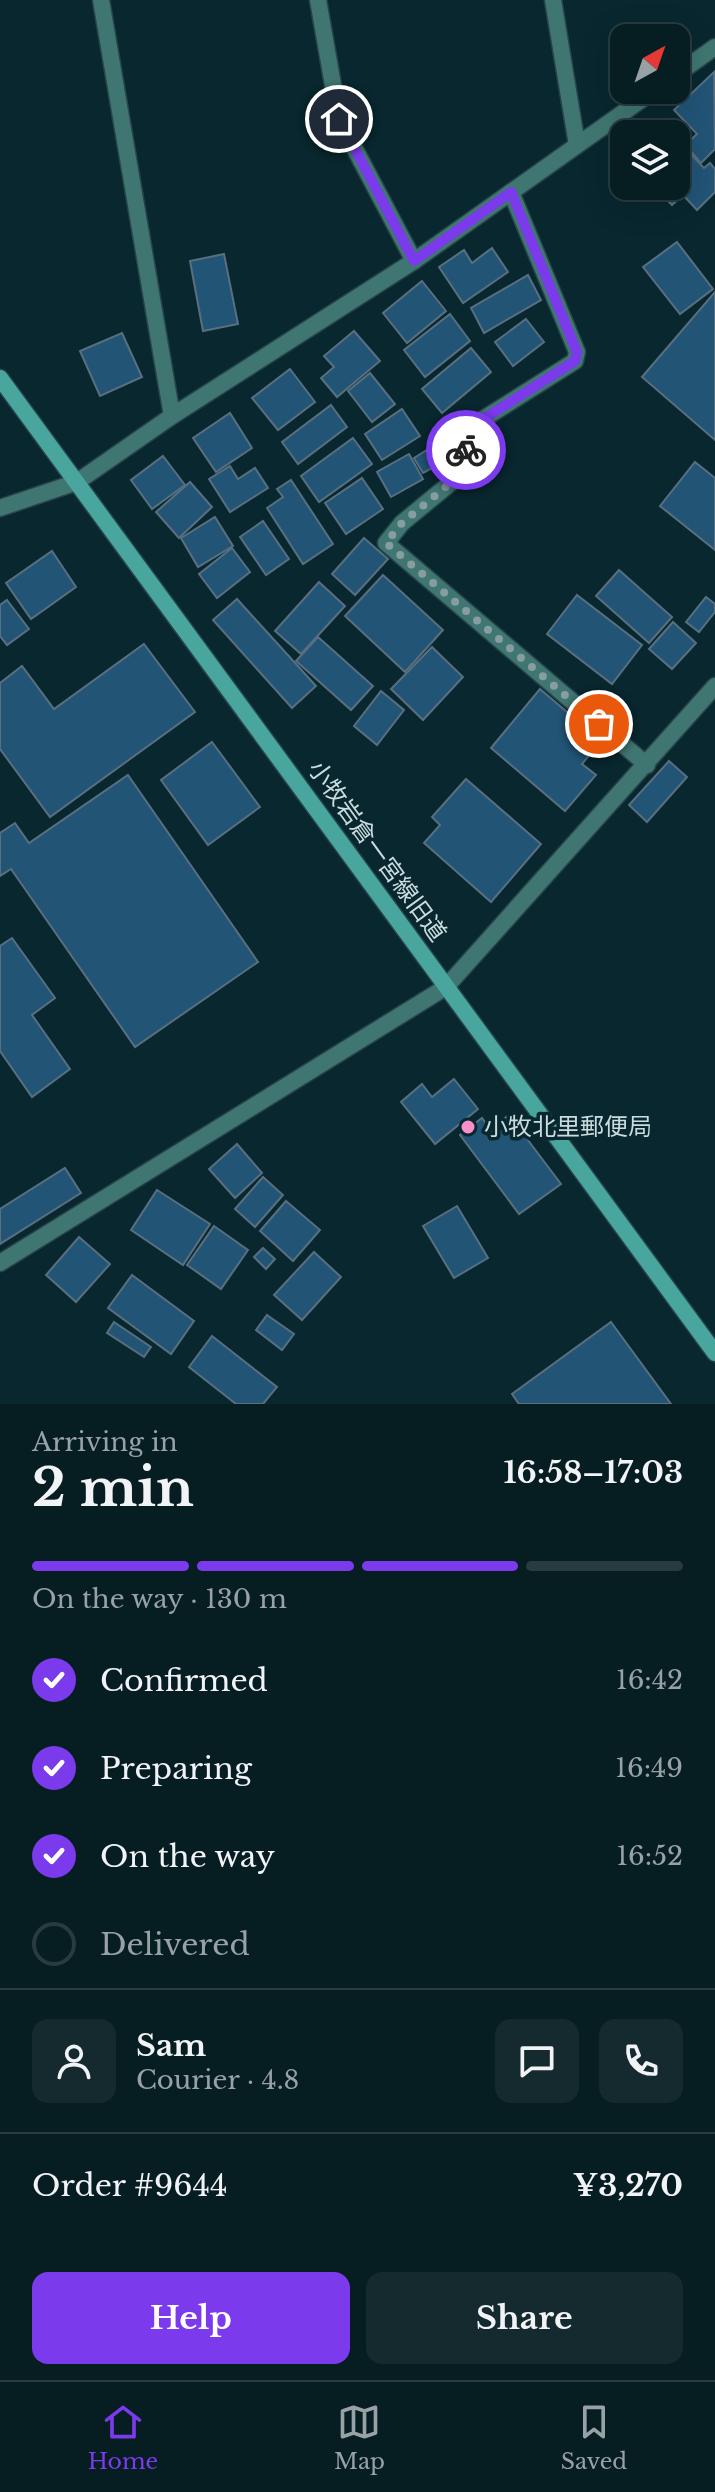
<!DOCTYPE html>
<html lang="en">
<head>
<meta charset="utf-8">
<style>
  body { margin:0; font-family:"Libre Baskerville","Noto Sans JP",serif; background:#142a2f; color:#f1f3f6; height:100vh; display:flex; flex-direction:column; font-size:30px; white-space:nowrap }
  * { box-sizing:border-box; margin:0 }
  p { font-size:26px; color:#98a2a5 }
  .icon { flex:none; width:44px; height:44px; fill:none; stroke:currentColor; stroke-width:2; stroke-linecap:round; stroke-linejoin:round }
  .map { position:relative; height:1404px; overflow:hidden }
  .side { display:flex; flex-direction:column; background:#061d22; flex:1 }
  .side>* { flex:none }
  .needle { width:52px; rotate:40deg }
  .buttons { position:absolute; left:610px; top:24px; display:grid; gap:16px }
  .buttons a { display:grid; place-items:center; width:80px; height:80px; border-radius:16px; background:#061d22; box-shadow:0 8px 32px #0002,0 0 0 2px #273b40; font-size:40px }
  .pin { position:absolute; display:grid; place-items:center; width:68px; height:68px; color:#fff; margin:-34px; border:4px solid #fff; border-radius:50%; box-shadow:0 2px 8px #0007 }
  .courier { position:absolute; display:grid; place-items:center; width:80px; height:80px; margin:-40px; border:6px solid #7c3aed; border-radius:50%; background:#fff; color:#222; box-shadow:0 2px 10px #0007 }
  .headline em { font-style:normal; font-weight:700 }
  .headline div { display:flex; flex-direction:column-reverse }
  .headline { display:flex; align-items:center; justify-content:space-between; height:136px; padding:0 32px }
  h1 { font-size:52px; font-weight:700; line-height:60px }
  .bar { display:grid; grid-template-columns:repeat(4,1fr); gap:12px 8px; align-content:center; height:96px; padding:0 32px }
  .bar i { height:10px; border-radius:6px; background:#273b40 }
  .bar .on { background:#7c3aed }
  .bar p { grid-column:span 4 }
  .line { display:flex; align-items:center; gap:20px; padding:0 32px; border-top:2px solid #273b40 }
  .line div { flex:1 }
  .round { display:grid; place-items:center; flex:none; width:84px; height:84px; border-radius:16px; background:#142a2f }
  ol { padding:0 32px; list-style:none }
  li { display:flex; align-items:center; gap:24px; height:88px }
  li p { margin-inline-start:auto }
  li .icon { padding:8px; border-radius:50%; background:#7c3aed; color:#fff; stroke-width:4 }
  li:last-child { color:#98a2a5 }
  li i { width:44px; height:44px; border:4px solid #273b40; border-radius:50% }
  .action { display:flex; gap:16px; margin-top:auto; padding:16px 32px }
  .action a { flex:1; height:92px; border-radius:16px; background:#7c3aed; color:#fff; font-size:32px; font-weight:700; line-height:92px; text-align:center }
  .action a+a { background:#142a2f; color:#f1f3f6 }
  .dock { display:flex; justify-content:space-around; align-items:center; height:112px; border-top:2px solid #273b40; background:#061d22; font-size:22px; color:#98a2a5 }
  .dock a { display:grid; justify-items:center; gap:4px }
  .dock .on { color:#7c3aed }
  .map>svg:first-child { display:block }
</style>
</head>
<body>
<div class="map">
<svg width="715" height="1404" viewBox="0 0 715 1404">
  <rect width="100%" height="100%" fill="#08272e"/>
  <!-- building -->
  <g fill="#225476" stroke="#596f80" stroke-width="2">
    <polygon points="664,23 667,38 636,38 635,27"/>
    <polygon points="714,72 715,149 701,163 685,145 697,134 674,110"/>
    <polygon points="680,143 704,168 710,163 715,169 715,192 697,210 683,195 672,205 654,186 676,186 676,147"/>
    <polygon points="677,242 713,289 680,314 643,267"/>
    <polygon points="492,248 508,272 463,303 439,267 464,250 472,263"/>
    <polygon points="224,254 238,324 203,331 190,261"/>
    <polygon points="528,275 541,300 484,333 471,308"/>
    <polygon points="422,281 446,311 407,343 383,313"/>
    <polygon points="715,292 715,440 642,377"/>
    <polygon points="450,314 470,341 425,377 404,350"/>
    <polygon points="526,319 544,342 513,366 495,342"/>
    <polygon points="354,331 380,361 337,397 321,378 334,367 324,356"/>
    <polygon points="122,333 142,377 100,396 80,351"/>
    <polygon points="471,348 491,372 442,413 422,389"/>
    <polygon points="290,369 315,402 278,430 252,398"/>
    <polygon points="370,373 395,404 372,422 348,391"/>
    <polygon points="331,405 347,427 298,464 282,442"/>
    <polygon points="402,409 420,436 382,460 365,434"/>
    <polygon points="230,413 252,448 216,472 193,438"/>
    <polygon points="353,438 372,464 319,502 301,476"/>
    <polygon points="427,450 436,466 423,473 414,458"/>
    <polygon points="409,454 423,479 391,497 377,472"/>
    <polygon points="163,456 185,485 152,509 131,480"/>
    <polygon points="695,462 715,478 715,550 660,506"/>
    <polygon points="230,466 238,479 255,468 268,488 230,512 209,479"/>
    <polygon points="362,478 383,509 346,534 325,503"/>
    <polygon points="291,480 333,544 303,564 267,508 283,497 277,489"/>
    <polygon points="190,482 212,507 179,538 156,512"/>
    <polygon points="215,517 233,546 198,567 181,538"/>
    <polygon points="263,521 289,559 266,575 240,537"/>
    <polygon points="364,538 388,559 355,595 332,574"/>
    <polygon points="232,548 250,572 217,598 199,574"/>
    <polygon points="52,551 76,587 31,619 6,583"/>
    <polygon points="619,570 672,617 649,643 596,596"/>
    <polygon points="383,575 443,630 405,672 345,616"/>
    <polygon points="319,582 345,606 301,654 275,631"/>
    <polygon points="577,595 642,645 612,684 547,634"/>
    <polygon points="706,597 715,604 715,612 699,632 686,622"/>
    <polygon points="237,599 316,686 292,708 213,620"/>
    <polygon points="7,600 29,629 7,645 0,636 0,605"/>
    <polygon points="673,622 696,643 672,669 649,649"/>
    <polygon points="318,637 373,686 351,710 296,661"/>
    <polygon points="144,644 195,712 50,817 0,749 0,683 22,666 54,709"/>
    <polygon points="432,647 463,677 423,720 391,689"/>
    <polygon points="540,689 601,741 582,764 596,775 565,811 491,748"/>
    <polygon points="381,691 404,710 377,745 354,726"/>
    <polygon points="212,742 260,807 208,845 161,780"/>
    <polygon points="669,761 687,777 647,822 629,805"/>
    <polygon points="128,775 258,962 135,1047 11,869 0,876 0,833 15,823 29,843"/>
    <polygon points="466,779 541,844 491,902 424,843 440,825 432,817"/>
    <polygon points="12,938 55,998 32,1015 70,1069 32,1097 0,1051 0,946"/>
    <polygon points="454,1079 478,1109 435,1144 401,1102 422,1084 432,1097"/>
    <polygon points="509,1115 561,1184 519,1214 460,1135 482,1118 490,1129"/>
    <polygon points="237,1144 262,1173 235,1198 209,1169"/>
    <polygon points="65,1168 81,1193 0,1244 0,1209"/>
    <polygon points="263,1177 283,1195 255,1227 235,1209"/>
    <polygon points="157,1190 210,1224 183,1265 131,1230"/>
    <polygon points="286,1201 320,1230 293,1261 260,1231"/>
    <polygon points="457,1206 488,1258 454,1278 423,1226"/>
    <polygon points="214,1226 248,1250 221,1289 187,1265"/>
    <polygon points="79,1237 110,1264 76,1302 46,1275"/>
    <polygon points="263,1248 275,1259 266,1269 254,1257"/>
    <polygon points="314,1252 341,1277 302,1320 274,1295"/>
    <polygon points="132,1275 194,1321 171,1354 108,1308"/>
    <polygon points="267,1315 294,1334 282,1350 256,1330"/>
    <polygon points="114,1322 151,1347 144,1357 107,1333"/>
    <polygon points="611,1322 671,1404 519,1404 512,1394"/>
    <polygon points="212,1336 277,1387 263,1404 236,1404 189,1367"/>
  </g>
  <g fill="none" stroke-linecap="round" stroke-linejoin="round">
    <defs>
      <g id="street">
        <polyline points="101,0 172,416"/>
        <polyline points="318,0 339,119 414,261"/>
        <polyline points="553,0 577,145"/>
        <polyline points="676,75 715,47"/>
        <polyline points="511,192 577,352 575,361 477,423 453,481 402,523 386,543 647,765"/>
        <polyline points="0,508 77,482 172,416 414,261 655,90"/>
        <polyline points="0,1263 446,987 715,686"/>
      </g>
      <polyline id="secondary" points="0,378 715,1353"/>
    </defs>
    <!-- street casing -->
    <use href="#street" stroke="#27444a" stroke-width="19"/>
    <!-- secondary casing -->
    <use href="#secondary" stroke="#27444a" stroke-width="19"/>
    <!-- street -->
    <use href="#street" stroke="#407671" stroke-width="16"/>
    <!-- secondary -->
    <use href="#secondary" stroke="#49a69f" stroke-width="16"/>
  </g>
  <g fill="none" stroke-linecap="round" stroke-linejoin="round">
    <!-- done -->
    <polyline stroke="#879da2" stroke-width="8" stroke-dasharray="0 14.4" points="466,450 453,481 402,523 386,543 599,724"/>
    <!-- route -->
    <polyline stroke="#7c3aed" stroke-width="10" points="339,119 414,261 511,192 577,352 575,361 477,423 466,450"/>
  </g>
  <!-- markers -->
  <circle fill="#f98fc9" stroke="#08272e" stroke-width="3" cx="468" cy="1127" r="8"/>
  <g text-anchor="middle" stroke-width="7" stroke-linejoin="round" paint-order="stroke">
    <!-- street labels -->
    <g font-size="24" fill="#cbdce0" stroke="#08272e">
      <text transform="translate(377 851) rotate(54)" y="8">小牧岩倉一宮線旧道</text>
    </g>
    <!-- poi labels -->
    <g font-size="24" fill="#cbdce0" stroke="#08272e" text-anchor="start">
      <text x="484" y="1135">小牧北里郵便局</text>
    </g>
  </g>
</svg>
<div class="buttons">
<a><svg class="needle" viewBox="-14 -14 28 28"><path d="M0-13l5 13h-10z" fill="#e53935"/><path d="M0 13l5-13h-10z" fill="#98a2a5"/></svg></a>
<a><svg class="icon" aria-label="layers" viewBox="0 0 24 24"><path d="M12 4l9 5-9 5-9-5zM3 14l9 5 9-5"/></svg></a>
</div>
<div class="pin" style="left:599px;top:724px;background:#ea580c"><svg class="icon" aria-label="bag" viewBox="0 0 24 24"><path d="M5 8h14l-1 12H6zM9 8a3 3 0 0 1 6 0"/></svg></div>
<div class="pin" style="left:339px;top:119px;background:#1f2937"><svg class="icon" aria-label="home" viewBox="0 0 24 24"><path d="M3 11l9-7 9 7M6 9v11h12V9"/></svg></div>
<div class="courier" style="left:466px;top:450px"><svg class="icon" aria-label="bike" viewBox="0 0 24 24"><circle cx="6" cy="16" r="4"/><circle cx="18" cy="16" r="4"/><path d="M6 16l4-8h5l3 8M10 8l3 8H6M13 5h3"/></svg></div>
</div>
<section class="side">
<div class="headline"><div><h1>2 min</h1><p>Arriving in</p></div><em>16:58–17:03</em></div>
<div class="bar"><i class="on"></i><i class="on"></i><i class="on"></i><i></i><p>On the way · 130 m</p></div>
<ol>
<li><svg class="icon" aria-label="check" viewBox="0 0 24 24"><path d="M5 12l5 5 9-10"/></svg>Confirmed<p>16:42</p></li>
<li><svg class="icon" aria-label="check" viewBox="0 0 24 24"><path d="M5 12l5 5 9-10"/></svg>Preparing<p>16:49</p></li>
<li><svg class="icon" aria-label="check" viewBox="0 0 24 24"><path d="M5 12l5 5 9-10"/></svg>On the way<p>16:52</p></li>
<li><i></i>Delivered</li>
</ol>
<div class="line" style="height:144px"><a class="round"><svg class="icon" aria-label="person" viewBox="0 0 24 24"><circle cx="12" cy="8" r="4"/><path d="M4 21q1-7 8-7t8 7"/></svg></a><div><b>Sam</b><p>Courier · 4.8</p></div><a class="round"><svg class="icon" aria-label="chat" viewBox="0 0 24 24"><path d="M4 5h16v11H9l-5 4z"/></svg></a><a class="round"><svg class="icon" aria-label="phone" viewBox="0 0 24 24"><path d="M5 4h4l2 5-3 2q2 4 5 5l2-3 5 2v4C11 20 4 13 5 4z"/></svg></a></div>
<div class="line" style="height:104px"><div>Order #9644</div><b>¥3,270</b></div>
<div class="action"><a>Help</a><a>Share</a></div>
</section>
<nav class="dock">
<a class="on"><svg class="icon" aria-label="home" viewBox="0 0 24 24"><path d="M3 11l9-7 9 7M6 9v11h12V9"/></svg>Home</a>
<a><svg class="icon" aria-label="map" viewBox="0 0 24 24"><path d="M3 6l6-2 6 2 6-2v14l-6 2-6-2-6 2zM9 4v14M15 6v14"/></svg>Map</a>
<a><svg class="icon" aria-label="saved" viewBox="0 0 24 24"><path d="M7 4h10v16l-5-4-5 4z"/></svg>Saved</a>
</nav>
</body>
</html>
